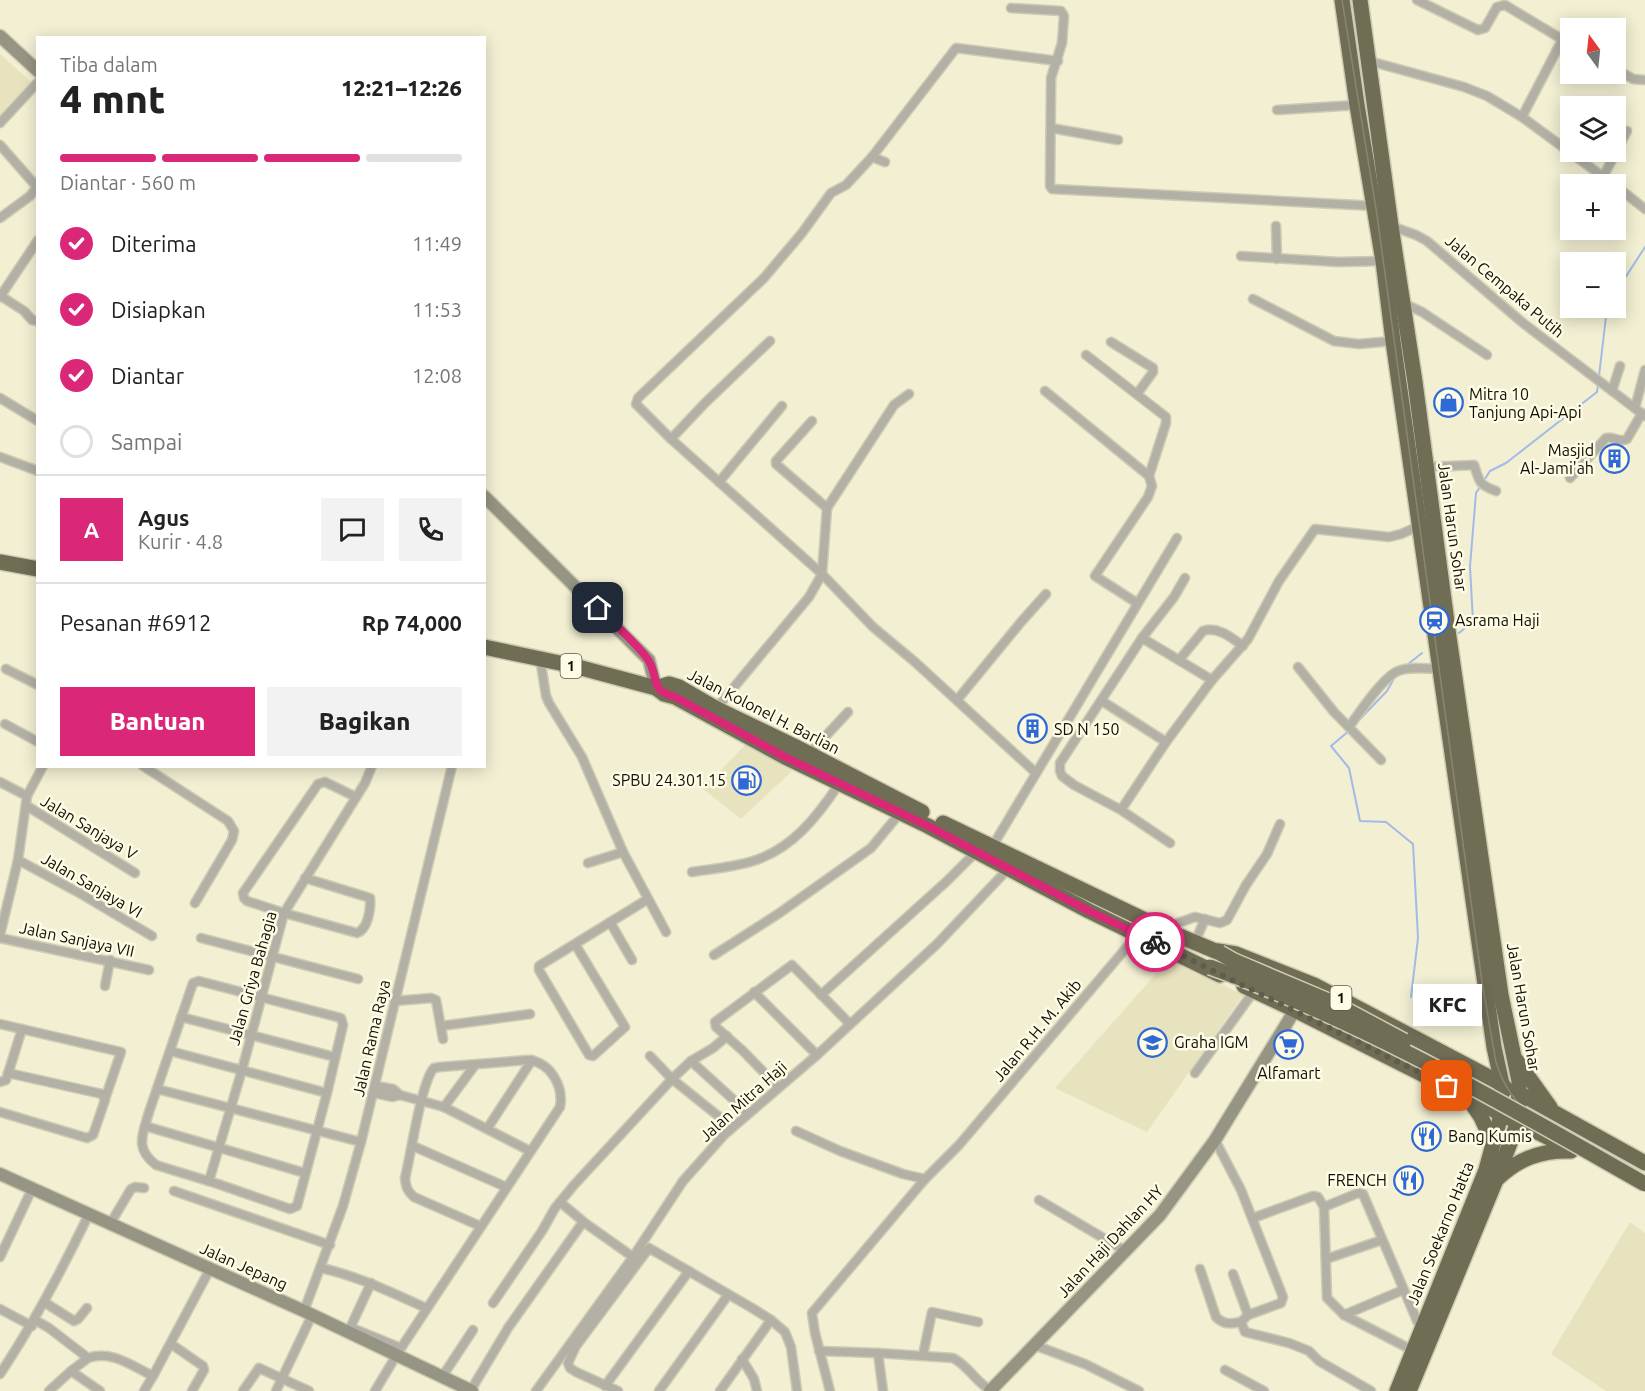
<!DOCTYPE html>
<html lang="id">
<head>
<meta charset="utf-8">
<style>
  body { margin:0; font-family:Ubuntu,sans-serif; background:#f2f2f2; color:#222; height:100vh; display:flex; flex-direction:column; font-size:22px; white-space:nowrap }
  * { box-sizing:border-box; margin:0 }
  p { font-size:20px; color:#767676 }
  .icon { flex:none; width:33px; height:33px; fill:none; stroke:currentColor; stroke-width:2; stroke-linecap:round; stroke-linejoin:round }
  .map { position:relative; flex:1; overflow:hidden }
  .drawer { position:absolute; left:36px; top:36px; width:450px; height:732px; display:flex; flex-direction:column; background:#fff; border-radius:0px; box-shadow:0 3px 15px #0003 }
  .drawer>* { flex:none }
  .needle { width:39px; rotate:345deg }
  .buttons { position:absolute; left:1560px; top:18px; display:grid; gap:12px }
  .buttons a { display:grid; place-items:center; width:66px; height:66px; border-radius:0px; background:#fff; box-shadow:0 3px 15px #0003; font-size:30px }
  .pin { position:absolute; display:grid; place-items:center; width:51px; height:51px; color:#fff; margin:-26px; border-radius:12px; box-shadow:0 3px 9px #0006 }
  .courier { position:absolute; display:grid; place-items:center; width:60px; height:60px; margin:-30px; border:4px solid #db2777; border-radius:50%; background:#fff; color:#222; box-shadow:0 2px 8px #0007 }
  .bubble { position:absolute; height:42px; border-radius:0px; background:#fff; box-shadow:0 3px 15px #0003; font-size:20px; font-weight:800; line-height:42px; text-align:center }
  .overview em { font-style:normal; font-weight:800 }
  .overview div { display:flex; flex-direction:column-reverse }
  .overview { display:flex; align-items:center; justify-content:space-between; height:102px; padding:0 24px }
  h1 { font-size:39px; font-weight:800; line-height:45px }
  .bar { display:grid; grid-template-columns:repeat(4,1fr); gap:9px 6px; align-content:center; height:72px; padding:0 24px }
  .bar i { height:8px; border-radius:4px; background:#e0e0e0 }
  .bar .current { background:#db2777 }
  .bar p { grid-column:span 4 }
  .line { display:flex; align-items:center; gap:15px; padding:0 24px; border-top:2px solid #e0e0e0 }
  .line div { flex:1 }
  .round { display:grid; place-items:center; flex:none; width:63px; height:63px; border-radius:0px; background:#f2f2f2 }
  ol { padding:0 24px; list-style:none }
  li { display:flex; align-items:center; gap:18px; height:66px }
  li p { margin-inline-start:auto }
  li .icon { padding:6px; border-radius:50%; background:#db2777; color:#fff; stroke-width:4 }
  li:last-child { color:#767676 }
  li i { width:33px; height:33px; border:3px solid #e0e0e0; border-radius:50% }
  .primary-button { display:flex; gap:12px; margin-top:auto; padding:12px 24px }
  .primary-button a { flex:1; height:69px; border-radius:0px; background:#db2777; color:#fff; font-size:24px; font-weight:800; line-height:69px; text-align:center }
  .primary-button a+a { background:#f2f2f2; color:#222 }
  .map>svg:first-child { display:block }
</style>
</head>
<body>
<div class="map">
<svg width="1645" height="1391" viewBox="0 0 1645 1391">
  <rect width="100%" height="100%" fill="#f2efd3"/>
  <!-- built -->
  <g fill="#e7e3bf">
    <polygon points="0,54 32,83 0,118"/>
    <polygon points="745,745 792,771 741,819 703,789"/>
    <polygon points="1170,958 1243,995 1147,1132 1055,1088"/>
    <polygon points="1630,1222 1645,1233 1645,1391 1606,1391 1551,1354"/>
  </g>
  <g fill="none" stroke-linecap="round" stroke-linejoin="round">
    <!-- stream -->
    <g stroke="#a2bae5" stroke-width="2">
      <polyline points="1616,292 1645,247"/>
      <polyline points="1599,376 1607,308"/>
      <polyline points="1483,482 1490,471 1506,463 1597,392 1598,385"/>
      <polyline points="1459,633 1473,621 1470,567 1476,493 1480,487"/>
      <polyline points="1407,665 1422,653"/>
      <polyline points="1358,721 1387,691 1396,675"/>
      <polyline points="1350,730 1331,746 1349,768 1360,821 1386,822 1413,844 1418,938 1411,997"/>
    </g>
    <defs>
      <g id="street">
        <polyline points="1417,0 1478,30 1485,28 1497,7 1505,5 1570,44"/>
        <polyline points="1011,8 1061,11 1064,16 1062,43 1051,78 1051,86 1050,186 1052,189 1375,206"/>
        <polyline points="1369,61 1464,87 1487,96 1522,117 1613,184"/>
        <polyline points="1616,69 1633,79 1645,80"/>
        <polyline points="1277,110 1357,105"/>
        <polyline points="1522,117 1562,40"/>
        <polyline points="0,123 38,82"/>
        <polyline points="1051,128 1118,140"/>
        <polyline points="0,145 37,187 30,196 0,218"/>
        <polyline points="872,157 956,48 1058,61"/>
        <polyline points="885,162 872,157 846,185 831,193 802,233 764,278 638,398 636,404 671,439 822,574 873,627 915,662 1036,773"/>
        <polyline points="1603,177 1627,131"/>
        <polyline points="1616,186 1645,209"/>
        <polyline points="1276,226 1277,259"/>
        <polyline points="1391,226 1416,235 1427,241 1523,323 1645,416"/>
        <polyline points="1241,256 1338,262 1383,261"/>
        <polyline points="1,296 24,311 32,320 38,321"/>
        <polyline points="0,297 38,240"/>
        <polyline points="1253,299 1334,341 1359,344 1393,341"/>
        <polyline points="1403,303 1422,312 1487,355"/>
        <polyline points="1111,342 1153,368 1153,372 1137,394"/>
        <polyline points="1086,355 1166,417 1166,423 1149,476"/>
        <polyline points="1045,391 1149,476 1152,486 1148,497 1095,576 1137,603"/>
        <polyline points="1612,391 1620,366"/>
        <polyline points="0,398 38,421"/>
        <polyline points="1635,408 1645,370"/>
        <polyline points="812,421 776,461 776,464 827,508"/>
        <polyline points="671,439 705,403 770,341"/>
        <polyline points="0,457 38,471"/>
        <path d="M1427 467 1474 465C1480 481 1477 484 1496 491"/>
        <path d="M1570 478 1606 438C1613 436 1620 443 1627 439L1642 413"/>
        <polyline points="719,482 782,406"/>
        <polyline points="1142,638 1174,597 1185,578"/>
        <polyline points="540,658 546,696 549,703 582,757 623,852 666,932"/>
        <path d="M1179 660 1203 631C1218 626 1232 638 1243 646"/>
        <polyline points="1298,667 1334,712 1381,760"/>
        <polyline points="6,669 38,685"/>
        <polyline points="1212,680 1248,639 1279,581 1315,529 1389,537 1401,534 1419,526"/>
        <polyline points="957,700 1021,622 1046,594"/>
        <polyline points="1102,701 1166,742"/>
        <polyline points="715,710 809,597 822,574 827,508 894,405 909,394"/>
        <polyline points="5,724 38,742"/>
        <path d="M1349 727C1359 713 1383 677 1398 671 1410 666 1427 669 1440 669"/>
        <polyline points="809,754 848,712"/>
        <polyline points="143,766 228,821 234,831 232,840 195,903"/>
        <polyline points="0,782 27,796"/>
        <polyline points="27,806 135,873"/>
        <polyline points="1121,810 1166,742 1212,680 1142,638 1060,763 1060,771 1062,776 1074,785 1121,810 1170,843"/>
        <polyline points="992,847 1177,538"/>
        <polyline points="18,860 83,895 152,936"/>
        <polyline points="588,863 623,852"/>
        <path d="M692 872C712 869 734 867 753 861 792 849 817 817 839 784"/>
        <path d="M305 878 370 898C371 909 368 929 357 933L284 913 247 901 244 898 243 893 318 784 325 782 356 797"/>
        <polyline points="610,922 632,960"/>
        <polyline points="1170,932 1178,923 1195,917 1220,923 1227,920 1246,885 1267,854 1280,824"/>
        <polyline points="0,935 18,860 27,796 43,766"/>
        <polyline points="0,938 149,970"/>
        <polyline points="201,938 358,979"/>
        <polyline points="1195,942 1205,919"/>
        <polyline points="575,944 625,1027 593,1056 589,1055 539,970 539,966 648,899"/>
        <polyline points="714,955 778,914 871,848 900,813"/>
        <polyline points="105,986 110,960"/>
        <polyline points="754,992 817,1055"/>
        <polyline points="821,995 947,881 976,852"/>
        <polyline points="395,1001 431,998 436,1000 443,1039"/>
        <polyline points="181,1017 335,1057"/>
        <polyline points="0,1024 121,1052 105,1099"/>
        <polyline points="441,1026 530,1014"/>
        <path d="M170 1051 327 1093 343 1025 341 1018 199 981 193 983 149 1112C143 1134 134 1148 156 1165L218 1184 290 1209 297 1206 327 1093"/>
        <polyline points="650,1056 672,1079 732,1127"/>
        <polyline points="691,1061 748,1113"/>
        <polyline points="1195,1073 1254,991"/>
        <polyline points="0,1082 6,1080 22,1029"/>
        <polyline points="376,1086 393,1089 400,1095 444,1107 530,1151"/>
        <polyline points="778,1087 743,1051 716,1027 715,1022 792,965 850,1024"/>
        <polyline points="157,1089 361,1142"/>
        <polyline points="374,1093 392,1097 400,1095"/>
        <polyline points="444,1107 475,1065"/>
        <polyline points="0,1112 87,1138 93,1135 105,1100 102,1094 8,1073"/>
        <polyline points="145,1126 305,1173"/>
        <polyline points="487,1129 532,1060"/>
        <polyline points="796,1131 840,1151 903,1174 925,1179 959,1145 1138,934"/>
        <polyline points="1215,1140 1241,1190 1283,1297 1281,1303 1248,1315 1241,1322 1245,1332 1289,1343 1309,1351 1319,1361 1371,1391"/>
        <polyline points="413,1146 506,1187"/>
        <polyline points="209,1181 242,1070 284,913 365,783 372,766"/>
        <polyline points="174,1191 330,1245"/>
        <polyline points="1039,1200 1127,1252"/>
        <polyline points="560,1202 585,1223 633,1257"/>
        <polyline points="1324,1207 1358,1193 1363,1194 1421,1330"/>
        <polyline points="1253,1218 1313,1196 1318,1197 1324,1207 1327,1298 1344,1315 1414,1351"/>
        <polyline points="110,1224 131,1189 135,1187 144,1188"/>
        <polyline points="0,1257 32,1189"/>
        <polyline points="1326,1259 1382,1240"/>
        <path d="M321 1268C358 1276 392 1293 426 1308"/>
        <path d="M1200 1269 1216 1317C1224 1325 1230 1324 1241 1322"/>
        <polyline points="1233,1274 1248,1315"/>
        <path d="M371 1283 351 1326 352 1328 401 1348 560 1107C564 1086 550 1062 528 1060L440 1067 434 1068C421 1082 411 1155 405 1178 406 1187 407 1191 414 1197L480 1226"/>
        <polyline points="44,1302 74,1321 78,1319 87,1308"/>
        <polyline points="493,1303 542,1231 555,1208 574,1185 672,1079 691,1061 713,1048 727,1036"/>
        <polyline points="0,1309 32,1326"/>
        <polyline points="304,1311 343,1206 361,1142 452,766"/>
        <polyline points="1344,1315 1403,1290"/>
        <path d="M35 1320 49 1328 88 1358C112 1350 132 1366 153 1376L210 1269"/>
        <polyline points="171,1344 203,1366 204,1370 192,1391"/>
        <polyline points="1034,1345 1085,1364 1139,1391"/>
        <polyline points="819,1351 878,1353"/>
        <polyline points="923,1355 932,1312 978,1322"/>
        <polyline points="742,1359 754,1379 757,1391"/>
        <polyline points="1225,1370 1264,1391"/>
        <polyline points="71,1371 88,1358"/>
        <path d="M0 1374C34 1323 62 1270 89 1214"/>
        <polyline points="442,1377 473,1330"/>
        <polyline points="605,1386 689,1271"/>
        <polyline points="471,1390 508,1328 583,1222"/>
        <polyline points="49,1391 71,1371 100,1391"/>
        <polyline points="144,1391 153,1376"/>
        <polyline points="243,1391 259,1368 309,1391"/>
        <polyline points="276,1391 312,1315"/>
        <polyline points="375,1391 396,1356"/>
        <polyline points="536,1391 633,1257 683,1181 724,1135 817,1055 937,944 1009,868"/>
        <polyline points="618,1391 576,1372 570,1368 568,1363 576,1346 649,1248 752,1308 771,1320 785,1332 791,1347 797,1391"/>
        <polyline points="659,1391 728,1295"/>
        <polyline points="720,1391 771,1320"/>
        <polyline points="830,1391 815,1333 812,1313 925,1179"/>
        <path d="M883 1391 878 1353 953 1358C969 1366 976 1383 992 1391"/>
      </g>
      <g id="secondary">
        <polyline points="0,36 38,71"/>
        <polyline points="484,496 649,660 656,688"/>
        <polyline points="0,1174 304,1311 472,1391"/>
        <polyline points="990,1391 1160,1215 1215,1140 1295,1010"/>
      </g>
      <g id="highway">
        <polyline points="1342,0 1357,105 1383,261 1393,341 1494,1047 1502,1084 1501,1115 1486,1170 1397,1391"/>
        <polyline points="1360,0 1391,226 1415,382 1449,637 1501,995 1519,1081 1518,1122 1496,1180 1409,1391"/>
        <polyline points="0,562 38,569"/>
        <polyline points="484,647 574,666 656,688 664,694 675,697 785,757 928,826 1089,911 1220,975"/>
        <polyline points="656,688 669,684 679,687 717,709 794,746 922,812"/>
        <polyline points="943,823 1170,932 1220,953"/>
        <polyline points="1218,951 1236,954 1314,985 1502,1084 1506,1089"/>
        <polyline points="1244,986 1295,1010 1569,1148"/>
        <polyline points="1517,1061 1550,1107"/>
        <polyline points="1519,1093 1645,1163"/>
        <polyline points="1469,1099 1481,1117 1493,1143"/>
        <path d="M1498 1178C1519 1158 1542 1150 1571 1151"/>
      </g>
    </defs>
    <!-- street casing -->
    <use href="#street" stroke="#cecbb2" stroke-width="11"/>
    <!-- secondary casing -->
    <use href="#secondary" stroke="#cecbb2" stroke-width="15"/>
    <!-- highway casing -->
    <use href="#highway" stroke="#cecbb2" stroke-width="18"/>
    <!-- street -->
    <use href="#street" stroke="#b3b1a6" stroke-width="8"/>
    <!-- secondary -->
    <use href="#secondary" stroke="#969483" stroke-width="12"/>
    <!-- highway -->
    <use href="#highway" stroke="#706d55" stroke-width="15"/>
    <!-- tram -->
    <path stroke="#898774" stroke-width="1.5" d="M1342 0 1377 215 1482 982 1496 1062C1510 1109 1541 1122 1580 1144 1602 1156 1623 1168 1645 1180"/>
    <defs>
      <g id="highway-bridge">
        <polyline points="1220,953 1234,961 1333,1003 1404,1041"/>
        <path d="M1210 967C1363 1021 1504 1104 1645 1184"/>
      </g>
    </defs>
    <!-- highway-bridge casing -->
    <use href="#highway-bridge" stroke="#cecbb2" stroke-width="18" stroke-linecap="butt"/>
    <!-- highway-bridge -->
    <use href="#highway-bridge" stroke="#706d55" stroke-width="15"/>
  </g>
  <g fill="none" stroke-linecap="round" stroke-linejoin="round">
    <!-- done -->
    <polyline stroke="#5f5d4e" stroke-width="6" stroke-dasharray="0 10.8" points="1155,942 1447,1086"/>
    <!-- route -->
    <path stroke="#db2777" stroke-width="8" d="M598 608C610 620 644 650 650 663 659 681 650 690 675 697L785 757 928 826 1089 911 1155 942"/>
  </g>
  <!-- icons -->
  <defs>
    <symbol id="shop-ring" viewBox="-11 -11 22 22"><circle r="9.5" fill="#fefce5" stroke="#2e69d7" stroke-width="1.5"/><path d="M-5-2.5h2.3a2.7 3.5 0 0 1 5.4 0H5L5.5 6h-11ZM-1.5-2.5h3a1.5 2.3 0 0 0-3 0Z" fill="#2e69d7"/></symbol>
    <symbol id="building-ring" viewBox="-11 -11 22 22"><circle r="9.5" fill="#fefce5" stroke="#2e69d7" stroke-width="1.5"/><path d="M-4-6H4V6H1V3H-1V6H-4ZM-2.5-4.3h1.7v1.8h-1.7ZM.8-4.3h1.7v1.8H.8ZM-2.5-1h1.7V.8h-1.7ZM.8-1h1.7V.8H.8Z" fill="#2e69d7"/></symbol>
    <symbol id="station-ring" viewBox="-11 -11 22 22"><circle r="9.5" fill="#fefce5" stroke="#2e69d7" stroke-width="1.5"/><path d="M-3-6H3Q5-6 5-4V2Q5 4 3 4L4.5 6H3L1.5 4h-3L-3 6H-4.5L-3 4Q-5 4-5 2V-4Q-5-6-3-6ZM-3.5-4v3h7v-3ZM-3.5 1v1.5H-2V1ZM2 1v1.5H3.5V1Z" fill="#2e69d7"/></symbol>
    <symbol id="fuel-ring" viewBox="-11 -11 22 22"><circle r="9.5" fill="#fefce5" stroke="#2e69d7" stroke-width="1.5"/><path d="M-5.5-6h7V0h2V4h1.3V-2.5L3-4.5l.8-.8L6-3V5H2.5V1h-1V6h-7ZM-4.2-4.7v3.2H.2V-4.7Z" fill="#2e69d7"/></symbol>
    <symbol id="school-ring" viewBox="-11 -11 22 22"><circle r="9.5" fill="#fefce5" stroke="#2e69d7" stroke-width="1.5"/><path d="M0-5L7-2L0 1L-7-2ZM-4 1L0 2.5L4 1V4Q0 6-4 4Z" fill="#2e69d7"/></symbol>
    <symbol id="supermarket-ring" viewBox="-11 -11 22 22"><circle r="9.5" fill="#fefce5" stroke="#2e69d7" stroke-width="1.5"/><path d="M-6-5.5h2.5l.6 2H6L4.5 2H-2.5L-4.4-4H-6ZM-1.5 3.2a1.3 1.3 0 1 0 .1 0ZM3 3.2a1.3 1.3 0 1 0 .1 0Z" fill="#2e69d7"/></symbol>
    <symbol id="restaurant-ring" viewBox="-11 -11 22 22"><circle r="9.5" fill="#fefce5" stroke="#2e69d7" stroke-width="1.5"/><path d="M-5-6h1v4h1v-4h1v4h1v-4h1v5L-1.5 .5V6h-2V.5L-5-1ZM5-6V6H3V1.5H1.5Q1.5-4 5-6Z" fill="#2e69d7"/></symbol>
  </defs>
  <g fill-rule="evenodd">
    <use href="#shop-ring" x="1432" y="386" width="33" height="33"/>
    <use href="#building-ring" x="1598" y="442" width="33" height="33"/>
    <use href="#station-ring" x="1418" y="604" width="33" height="33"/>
    <use href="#building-ring" x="1016" y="712" width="33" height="33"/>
    <use href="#fuel-ring" x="730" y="764" width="33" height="33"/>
    <use href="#school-ring" x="1136" y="1026" width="33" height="33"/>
    <use href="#supermarket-ring" x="1272" y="1028" width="33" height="33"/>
    <use href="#restaurant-ring" x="1410" y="1120" width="33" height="33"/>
    <use href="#restaurant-ring" x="1392" y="1164" width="33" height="33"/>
  </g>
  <g text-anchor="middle" stroke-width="5" stroke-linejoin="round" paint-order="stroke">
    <!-- shield labels -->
    <g fill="#fefce5" stroke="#575649" stroke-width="1.5">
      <rect x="560.5" y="654" width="21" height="24" rx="4.5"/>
      <rect x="1330.5" y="986" width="21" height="24" rx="4.5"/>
    </g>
    <g font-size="15" font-weight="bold" fill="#100f06">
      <text x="571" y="671">1</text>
      <text x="1341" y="1003">1</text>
    </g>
    <!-- street labels -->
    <g font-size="16" fill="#100f06" stroke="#fefce5">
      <text transform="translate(1505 286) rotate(40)" y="6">Jalan Cempaka Putih</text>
      <text transform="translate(1453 527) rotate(82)" y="6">Jalan Harun Sohar</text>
      <text transform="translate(764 711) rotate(27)" y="6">Jalan Kolonel H. Barlian</text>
      <text transform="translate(89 827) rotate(31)" y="6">Jalan Sanjaya V</text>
      <text transform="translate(92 885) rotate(30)" y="6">Jalan Sanjaya VI</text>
      <text transform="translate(77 939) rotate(12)" y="6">Jalan Sanjaya VII</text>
      <text transform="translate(252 978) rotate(-74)" y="6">Jalan Griya Bahagia</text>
      <text transform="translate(1524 1007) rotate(80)" y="6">Jalan Harun Sohar</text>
      <text transform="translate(1037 1030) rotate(-50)" y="6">Jalan R.H. M. Akib</text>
      <text transform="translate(371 1038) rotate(-77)" y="6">Jalan Rama Raya</text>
      <text transform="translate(743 1101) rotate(-42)" y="6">Jalan Mitra Haji</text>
      <text transform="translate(1440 1233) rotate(-68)" y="6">Jalan Soekarno Hatta</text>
      <text transform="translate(1110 1241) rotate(-47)" y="6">Jalan Haji Dahlan HY</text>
      <text transform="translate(244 1266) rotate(24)" y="6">Jalan Jepang</text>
    </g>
    <!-- poi labels -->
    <g font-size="16" fill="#100f06" stroke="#fefce5" text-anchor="start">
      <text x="1469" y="400">Mitra 10<tspan x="1469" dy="18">Tanjung Api-Api</tspan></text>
      <text x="1594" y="456" text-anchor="end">Masjid<tspan x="1594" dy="18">Al-Jami'ah</tspan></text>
      <text x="1455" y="626">Asrama Haji</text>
      <text x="1054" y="735">SD N 150</text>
      <text x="726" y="786" text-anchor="end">SPBU 24.301.15</text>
      <text x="1174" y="1048">Graha IGM</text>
      <text x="1289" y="1079" text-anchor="middle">Alfamart</text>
      <text x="1448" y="1142">Bang Kumis</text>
      <text x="1387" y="1186" text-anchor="end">FRENCH</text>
    </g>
  </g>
</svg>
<div class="buttons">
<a><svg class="needle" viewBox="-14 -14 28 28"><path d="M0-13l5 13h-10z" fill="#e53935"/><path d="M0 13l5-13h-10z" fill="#767676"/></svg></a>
<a><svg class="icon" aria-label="layers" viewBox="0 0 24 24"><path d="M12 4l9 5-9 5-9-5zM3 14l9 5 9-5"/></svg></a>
<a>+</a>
<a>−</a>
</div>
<div class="pin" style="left:1447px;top:1086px;background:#ea580c"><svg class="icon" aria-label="bag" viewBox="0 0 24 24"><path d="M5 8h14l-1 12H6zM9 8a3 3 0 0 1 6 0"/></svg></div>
<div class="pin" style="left:598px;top:608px;background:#1f2937"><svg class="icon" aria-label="home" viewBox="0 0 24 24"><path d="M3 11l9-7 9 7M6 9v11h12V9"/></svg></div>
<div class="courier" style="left:1155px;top:942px"><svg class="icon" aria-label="bike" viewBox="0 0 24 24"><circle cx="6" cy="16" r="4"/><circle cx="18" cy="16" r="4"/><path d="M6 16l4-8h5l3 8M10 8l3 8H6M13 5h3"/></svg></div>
<div class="bubble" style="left:1413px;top:984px;width:69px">KFC</div>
<section class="drawer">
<div class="overview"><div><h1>4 mnt</h1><p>Tiba dalam</p></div><em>12:21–12:26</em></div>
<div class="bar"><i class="current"></i><i class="current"></i><i class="current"></i><i></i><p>Diantar · 560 m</p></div>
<ol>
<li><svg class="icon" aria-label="check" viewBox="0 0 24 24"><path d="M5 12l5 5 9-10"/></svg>Diterima<p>11:49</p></li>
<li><svg class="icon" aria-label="check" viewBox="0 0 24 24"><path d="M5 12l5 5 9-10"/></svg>Disiapkan<p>11:53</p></li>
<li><svg class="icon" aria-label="check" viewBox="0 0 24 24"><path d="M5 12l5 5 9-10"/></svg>Diantar<p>12:08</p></li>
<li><i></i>Sampai</li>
</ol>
<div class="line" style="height:108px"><b class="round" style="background:#db2777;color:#fff">A</b><div><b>Agus</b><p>Kurir · 4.8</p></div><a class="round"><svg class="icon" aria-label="chat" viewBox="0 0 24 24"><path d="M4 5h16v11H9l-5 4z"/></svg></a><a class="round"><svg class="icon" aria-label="phone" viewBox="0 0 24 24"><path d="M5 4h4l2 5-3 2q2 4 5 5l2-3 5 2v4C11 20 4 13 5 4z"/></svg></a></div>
<div class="line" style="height:78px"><div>Pesanan #6912</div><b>Rp 74,000</b></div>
<div class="primary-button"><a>Bantuan</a><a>Bagikan</a></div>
</section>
</div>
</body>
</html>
